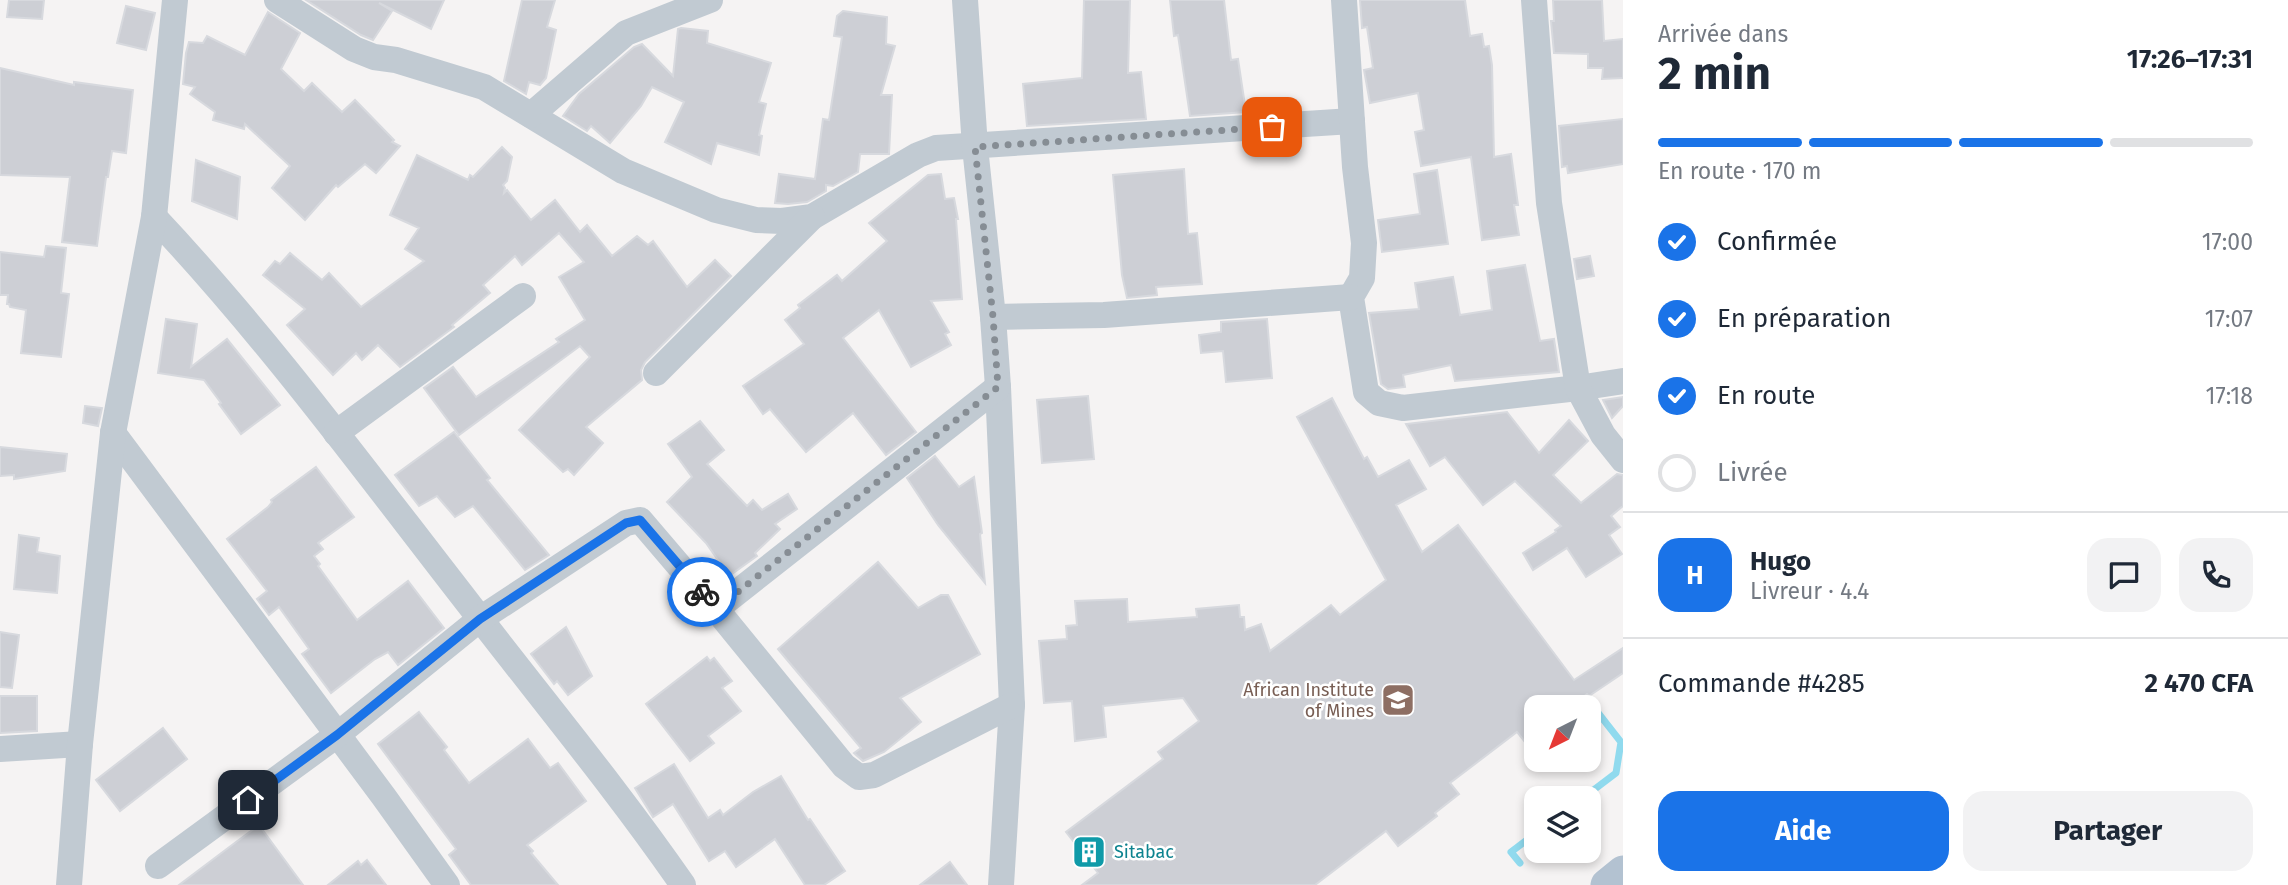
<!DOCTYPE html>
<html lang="fr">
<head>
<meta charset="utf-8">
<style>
  body { margin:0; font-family:"Fira Sans",sans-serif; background:#f2f2f3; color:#1f2937; height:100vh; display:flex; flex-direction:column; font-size:26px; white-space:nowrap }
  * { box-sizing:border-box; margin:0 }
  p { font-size:23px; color:#747a83 }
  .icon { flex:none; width:38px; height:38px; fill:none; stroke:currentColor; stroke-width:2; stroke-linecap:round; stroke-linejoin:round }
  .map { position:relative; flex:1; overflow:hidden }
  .side { display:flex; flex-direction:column; background:#fff; width:665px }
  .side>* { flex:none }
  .needle { width:46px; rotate:222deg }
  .tools { position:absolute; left:1524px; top:695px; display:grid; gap:14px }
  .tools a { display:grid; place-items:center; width:77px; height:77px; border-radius:14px; background:#fff; box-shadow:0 4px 10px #0003; font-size:35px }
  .pin { position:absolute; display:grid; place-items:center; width:60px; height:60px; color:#fff; margin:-30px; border-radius:14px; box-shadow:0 4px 10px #0006 }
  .courier { position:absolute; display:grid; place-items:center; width:70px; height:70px; margin:-35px; border:5px solid #1a73e8; border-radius:50%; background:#fff; color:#222; box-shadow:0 2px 9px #0007 }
  .summary em { font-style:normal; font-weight:700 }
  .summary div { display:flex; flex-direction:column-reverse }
  .summary { display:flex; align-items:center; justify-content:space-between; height:119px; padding:0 35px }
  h1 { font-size:46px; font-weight:700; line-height:52px }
  .bar { display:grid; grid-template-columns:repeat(4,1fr); gap:10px 7px; align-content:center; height:84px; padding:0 35px }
  .bar i { height:9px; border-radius:5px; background:#e0e1e3 }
  .bar .current { background:#1a73e8 }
  .bar p { grid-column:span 4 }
  .line { display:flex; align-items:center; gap:18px; padding:0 35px; border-top:2px solid #e0e1e3 }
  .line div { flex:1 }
  .round { display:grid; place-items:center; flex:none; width:74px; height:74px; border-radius:21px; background:#f2f2f3 }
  ol { padding:0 35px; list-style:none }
  li { display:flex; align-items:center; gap:21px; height:77px }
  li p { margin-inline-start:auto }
  li .icon { padding:7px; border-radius:50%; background:#1a73e8; color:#fff; stroke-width:4 }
  li:last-child { color:#747a83 }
  li i { width:38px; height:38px; border:4px solid #e0e1e3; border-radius:50% }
  .action { display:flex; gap:14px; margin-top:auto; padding:14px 35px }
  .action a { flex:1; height:80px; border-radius:21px; background:#1a73e8; color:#fff; font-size:28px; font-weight:700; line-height:80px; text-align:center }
  .action a+a { background:#f2f2f3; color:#1f2937 }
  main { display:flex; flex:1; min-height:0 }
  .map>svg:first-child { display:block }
</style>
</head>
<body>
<main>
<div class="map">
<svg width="1623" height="885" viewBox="0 0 1623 885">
  <rect width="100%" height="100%" fill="#f5f3f3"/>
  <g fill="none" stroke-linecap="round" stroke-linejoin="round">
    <!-- stream -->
    <g stroke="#90daee" stroke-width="7">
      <polyline points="1581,691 1621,742 1616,773 1583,798"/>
      <polyline points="1520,863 1511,852 1536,833"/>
    </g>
  </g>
  <!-- building -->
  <g fill="#cdcfd5" stroke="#d7d9de" stroke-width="2">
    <polygon points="9,0 44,0 42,19 7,17"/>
    <polygon points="306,0 444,0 431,29 379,3 392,11 373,40 361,35"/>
    <polygon points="522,0 555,0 547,27 556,30 546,78 540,85 529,82 526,94 504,81"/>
    <polygon points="1084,0 1130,0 1128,73 1141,72 1146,119 1027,126 1023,84 1082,78"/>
    <polygon points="1170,0 1224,0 1231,60 1238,59 1246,112 1190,116 1178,35 1174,36"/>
    <polygon points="1360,0 1465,0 1470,36 1482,34 1484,47 1489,46 1492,65 1494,157 1511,154 1518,205 1514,205 1519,235 1482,240 1471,157 1421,166 1415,132 1424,130 1418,93 1370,103 1364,70 1373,68 1367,27 1362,28"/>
    <polygon points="1553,0 1602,0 1604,41 1623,39 1623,78 1602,79 1603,68 1588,68 1588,54 1554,53 1551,21 1554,21"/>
    <polygon points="126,6 155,13 146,50 117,43"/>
    <polygon points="843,11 887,17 886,44 895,46 881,95 892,95 889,154 860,154 858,172 833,186 826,185 826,191 807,202 788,204 775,203 779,174 815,179 823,119 829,120 842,37 834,36 837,16"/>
    <polygon points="268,12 300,33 281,69 304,91 312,83 342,112 355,100 394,140 392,142 400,146 376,173 365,164 338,187 336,185 305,220 272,188 290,166 245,124 244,129 213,120 215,112 190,94 195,87 183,84 186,53 189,42 203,43 207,36 245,55"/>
    <polygon points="681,28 708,31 707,43 771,63 759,102 766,104 759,135 762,136 759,155 717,143 711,164 665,142 684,102 652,87 641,106 610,143 591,126 587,131 563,116 579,94 634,47 642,44 673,76 678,29"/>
    <polygon points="0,68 74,85 74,82 133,90 126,153 112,151 108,177 106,177 97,246 62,242 70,177 0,175"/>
    <polygon points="1623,119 1623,164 1568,173 1567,166 1562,167 1559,126"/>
    <polygon points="502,147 512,157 507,181 503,185 505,188 504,193 507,190 531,220 555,200 580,232 587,225 612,256 637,236 648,245 653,241 687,287 715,260 731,276 645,362 641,370 642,380 586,427 603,443 574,475 568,469 563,472 519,430 590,357 580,346 459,435 424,388 453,367 476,397 559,342 556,339 585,320 559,277 584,262 559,233 522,265 515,256 483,285 490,293 452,325 454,327 400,367 378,345 362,360 356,353 333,375 287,325 305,309 263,275 275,261 280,264 290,253 322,280 329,273 361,307 424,261 405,249 419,228 390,215 417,155 468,180 470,175 473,177"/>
    <polygon points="196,160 240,177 237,219 192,201"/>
    <polygon points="1184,169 1188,234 1197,233 1202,284 1156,287 1157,295 1127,298 1122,275 1113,175"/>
    <polygon points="1437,170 1448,244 1382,252 1378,220 1420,214 1414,174"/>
    <polygon points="941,174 945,199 954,198 958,219 956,219 962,299 931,301 949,332 945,334 951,345 911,367 879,310 843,338 916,432 886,455 853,413 806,452 770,409 763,414 743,386 804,344 785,320 800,308 798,305 837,275 842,281 887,241 869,223 928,175"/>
    <polygon points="46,246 66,248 61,293 69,294 61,357 21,353 26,310 10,307 9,304 7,304 8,295 0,295 0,252 44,257"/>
    <polygon points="1590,256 1594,276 1577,279 1574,259"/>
    <polygon points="1525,265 1540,341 1554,339 1559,372 1455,381 1451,365 1403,375 1405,387 1388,389 1381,384 1369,313 1419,309 1415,283 1453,277 1460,315 1492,310 1487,271"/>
    <polygon points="166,319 197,324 191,367 227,339 280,405 241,434 219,404 221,403 204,380 158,373"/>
    <polygon points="1267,319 1272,378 1226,382 1223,351 1201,353 1199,335 1221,332 1221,322"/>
    <polygon points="1088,396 1094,459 1042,463 1037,400"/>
    <polygon points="1623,397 1623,406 1612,418 1603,400"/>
    <polygon points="1332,398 1364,459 1367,457 1378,477 1409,460 1426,489 1396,505 1422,552 1458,525 1574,680 1623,648 1623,673 1589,696 1587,694 1570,707 1536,707 1536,733 1525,742 1517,732 1450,783 1459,794 1435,813 1437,816 1398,846 1386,831 1315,885 1082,885 1098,873 1066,832 1163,759 1158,752 1199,721 1183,698 1103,706 1106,737 1075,741 1072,701 1044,703 1039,641 1067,639 1066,626 1077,625 1075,601 1127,599 1128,622 1197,617 1196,609 1239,605 1240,617 1244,617 1245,630 1261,624 1270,651 1331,605 1340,615 1386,580 1297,417"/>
    <polygon points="85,406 102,408 98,426 83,423"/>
    <polygon points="1507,412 1539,453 1569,420 1588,441 1553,475 1581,503 1617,474 1623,475 1623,506 1611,516 1620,527 1609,535 1622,554 1586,577 1567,548 1533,570 1523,553 1556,532 1555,530 1561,526 1515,481 1483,505 1445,457 1430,466 1406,424"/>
    <polygon points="700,421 724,450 707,464 747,506 753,500 762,510 788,494 797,509 775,524 780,529 755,553 757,556 729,576 706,543 667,502 692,477 668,444"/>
    <polygon points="454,432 490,478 487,480 549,555 525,570 473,506 455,517 437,496 419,506 395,475"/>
    <polygon points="0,447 67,454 65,471 14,479 14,475 0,476"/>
    <polygon points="935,456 959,487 974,477 982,533 980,534 985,583 938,525 907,478"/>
    <polygon points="316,467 354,517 318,543 323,549 314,556 320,564 318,566 357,620 408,581 444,628 398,665 388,652 375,659 331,693 302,654 309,649 279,607 269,615 257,599 267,591 227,539 268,507 272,502 271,500"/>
    <polygon points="19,535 39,538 37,552 60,556 57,593 14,589"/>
    <polygon points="878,562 918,608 941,595 948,595 980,654 900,698 921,722 884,752 863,761 854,753 861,748 778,649"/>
    <polygon points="566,627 592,676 568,695 557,681 554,684 531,654"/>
    <polygon points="0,632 19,635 12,688 0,687"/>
    <polygon points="707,657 710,661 714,658 732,681 722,688 741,711 708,736 714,743 690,761 646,704"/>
    <polygon points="0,696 37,696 37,731 0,733"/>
    <polygon points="419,712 447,747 444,750 469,783 528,739 550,768 558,763 586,801 527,845 533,851 531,853 558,885 471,885 449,855 456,849 378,744"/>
    <polygon points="163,728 187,759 120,811 96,780"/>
    <polygon points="674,764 708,818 720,810 723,815 753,792 781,776 808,820 810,819 845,871 824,885 805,885 775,839 736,867 725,851 709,861 673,804 653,817 635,788"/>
    <polygon points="259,825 303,885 179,885 232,845"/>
    <polygon points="367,860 386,885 328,885 358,861 361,865"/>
    <polygon points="950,862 967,885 920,885"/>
  </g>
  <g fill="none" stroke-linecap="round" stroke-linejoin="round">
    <!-- minor -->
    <g stroke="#c1cad2" stroke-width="26">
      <polyline points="277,0 354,49 374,57 396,60 484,87 623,171 716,210 756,220 782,221 812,217 918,155 936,148 1352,121"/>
      <polyline points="965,0 975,147 993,317 998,387 1012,705 1001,885"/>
      <polyline points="1344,0 1355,167 1364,243 1362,278 1351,297 1366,392 1379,403 1403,408 1578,388 1623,381"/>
      <polyline points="1534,0 1549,203 1578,388 1603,435 1623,460"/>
      <polyline points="531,115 626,33 710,0"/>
      <path d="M154 217C268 338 366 472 468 603 540 697 616 788 683 885"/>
      <polyline points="993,317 1104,315 1351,297"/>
      <polyline points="656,373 812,217"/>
      <polyline points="113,433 384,797 447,885"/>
      <polyline points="336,433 523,296"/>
      <polyline points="716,609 998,387"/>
      <polyline points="0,749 80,744"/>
      <polyline points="158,866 337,735 480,619 626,523 640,520 716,609 844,766 859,777 874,775 1012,705"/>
      <polyline points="69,885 80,744 113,433 154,217 175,0"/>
    </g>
    <!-- major -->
    <polyline stroke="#b3c2d1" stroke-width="33" points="1607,885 1623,872"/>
  </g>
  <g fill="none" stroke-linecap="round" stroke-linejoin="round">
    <!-- done -->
    <polyline stroke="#868d94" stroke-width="7" stroke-dasharray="0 12.6" points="702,592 716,609 998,387 993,317 975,147 1272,127"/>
    <!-- route -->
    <polyline stroke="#1a73e8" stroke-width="9" points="248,800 337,735 480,619 626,523 640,520 702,592"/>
  </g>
  <!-- icons -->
  <defs>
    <symbol id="school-square" viewBox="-11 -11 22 22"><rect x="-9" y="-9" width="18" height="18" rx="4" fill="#8d6e63" stroke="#fff"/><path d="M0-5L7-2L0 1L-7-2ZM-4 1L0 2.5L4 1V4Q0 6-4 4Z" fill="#fff"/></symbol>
    <symbol id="building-square" viewBox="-11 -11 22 22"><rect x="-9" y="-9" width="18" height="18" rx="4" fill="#0f9aa8" stroke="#fff"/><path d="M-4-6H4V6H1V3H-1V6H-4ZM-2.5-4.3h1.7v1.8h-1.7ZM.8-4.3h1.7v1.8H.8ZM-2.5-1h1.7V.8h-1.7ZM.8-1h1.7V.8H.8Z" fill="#fff"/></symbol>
  </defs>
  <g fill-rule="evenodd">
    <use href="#school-square" x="1379" y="681" width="38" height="38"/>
    <use href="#building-square" x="1070" y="833" width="38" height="38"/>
  </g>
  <g text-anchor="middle" stroke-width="5" stroke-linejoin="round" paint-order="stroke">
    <!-- education labels -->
    <g font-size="18" fill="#785e54" stroke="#fff" text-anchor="end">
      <text x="1374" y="696">African Institute<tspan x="1374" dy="21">of Mines</tspan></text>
    </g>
    <!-- culture labels -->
    <g font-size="18" fill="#0d838f" stroke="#fff" text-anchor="start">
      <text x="1114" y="858">Sitabac</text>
    </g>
  </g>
</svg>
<div class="tools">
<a><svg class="needle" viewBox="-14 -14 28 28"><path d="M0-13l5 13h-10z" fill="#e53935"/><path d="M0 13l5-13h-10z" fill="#747a83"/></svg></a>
<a><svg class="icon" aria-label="layers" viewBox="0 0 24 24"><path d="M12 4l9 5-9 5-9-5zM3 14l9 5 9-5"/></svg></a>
</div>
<div class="pin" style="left:1272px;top:127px;background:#ea580c"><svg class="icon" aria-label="bag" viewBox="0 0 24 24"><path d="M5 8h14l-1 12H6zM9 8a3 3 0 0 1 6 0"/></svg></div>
<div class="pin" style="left:248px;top:800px;background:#1f2937"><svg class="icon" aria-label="home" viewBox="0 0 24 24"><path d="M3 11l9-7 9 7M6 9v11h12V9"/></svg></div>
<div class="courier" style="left:702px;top:592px"><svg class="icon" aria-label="bike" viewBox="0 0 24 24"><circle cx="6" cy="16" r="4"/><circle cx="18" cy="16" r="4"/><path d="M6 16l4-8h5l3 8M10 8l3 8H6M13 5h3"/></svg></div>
</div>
<section class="side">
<div class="summary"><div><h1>2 min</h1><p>Arrivée dans</p></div><em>17:26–17:31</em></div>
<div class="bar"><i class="current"></i><i class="current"></i><i class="current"></i><i></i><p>En route · 170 m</p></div>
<ol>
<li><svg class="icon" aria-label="check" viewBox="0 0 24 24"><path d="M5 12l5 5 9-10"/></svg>Confirmée<p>17:00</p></li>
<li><svg class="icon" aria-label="check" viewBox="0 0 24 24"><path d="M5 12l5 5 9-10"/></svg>En préparation<p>17:07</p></li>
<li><svg class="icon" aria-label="check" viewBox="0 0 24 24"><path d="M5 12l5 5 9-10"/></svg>En route<p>17:18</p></li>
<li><i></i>Livrée</li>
</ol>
<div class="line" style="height:126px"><b class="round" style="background:#1a73e8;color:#fff">H</b><div><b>Hugo</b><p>Livreur · 4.4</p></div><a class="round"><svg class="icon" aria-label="chat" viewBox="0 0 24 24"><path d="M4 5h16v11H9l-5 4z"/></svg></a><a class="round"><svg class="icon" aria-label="phone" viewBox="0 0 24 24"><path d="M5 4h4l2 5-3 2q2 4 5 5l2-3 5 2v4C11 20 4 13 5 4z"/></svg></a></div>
<div class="line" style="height:91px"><div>Commande #4285</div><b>2 470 CFA</b></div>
<div class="action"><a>Aide</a><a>Partager</a></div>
</section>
</main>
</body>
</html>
